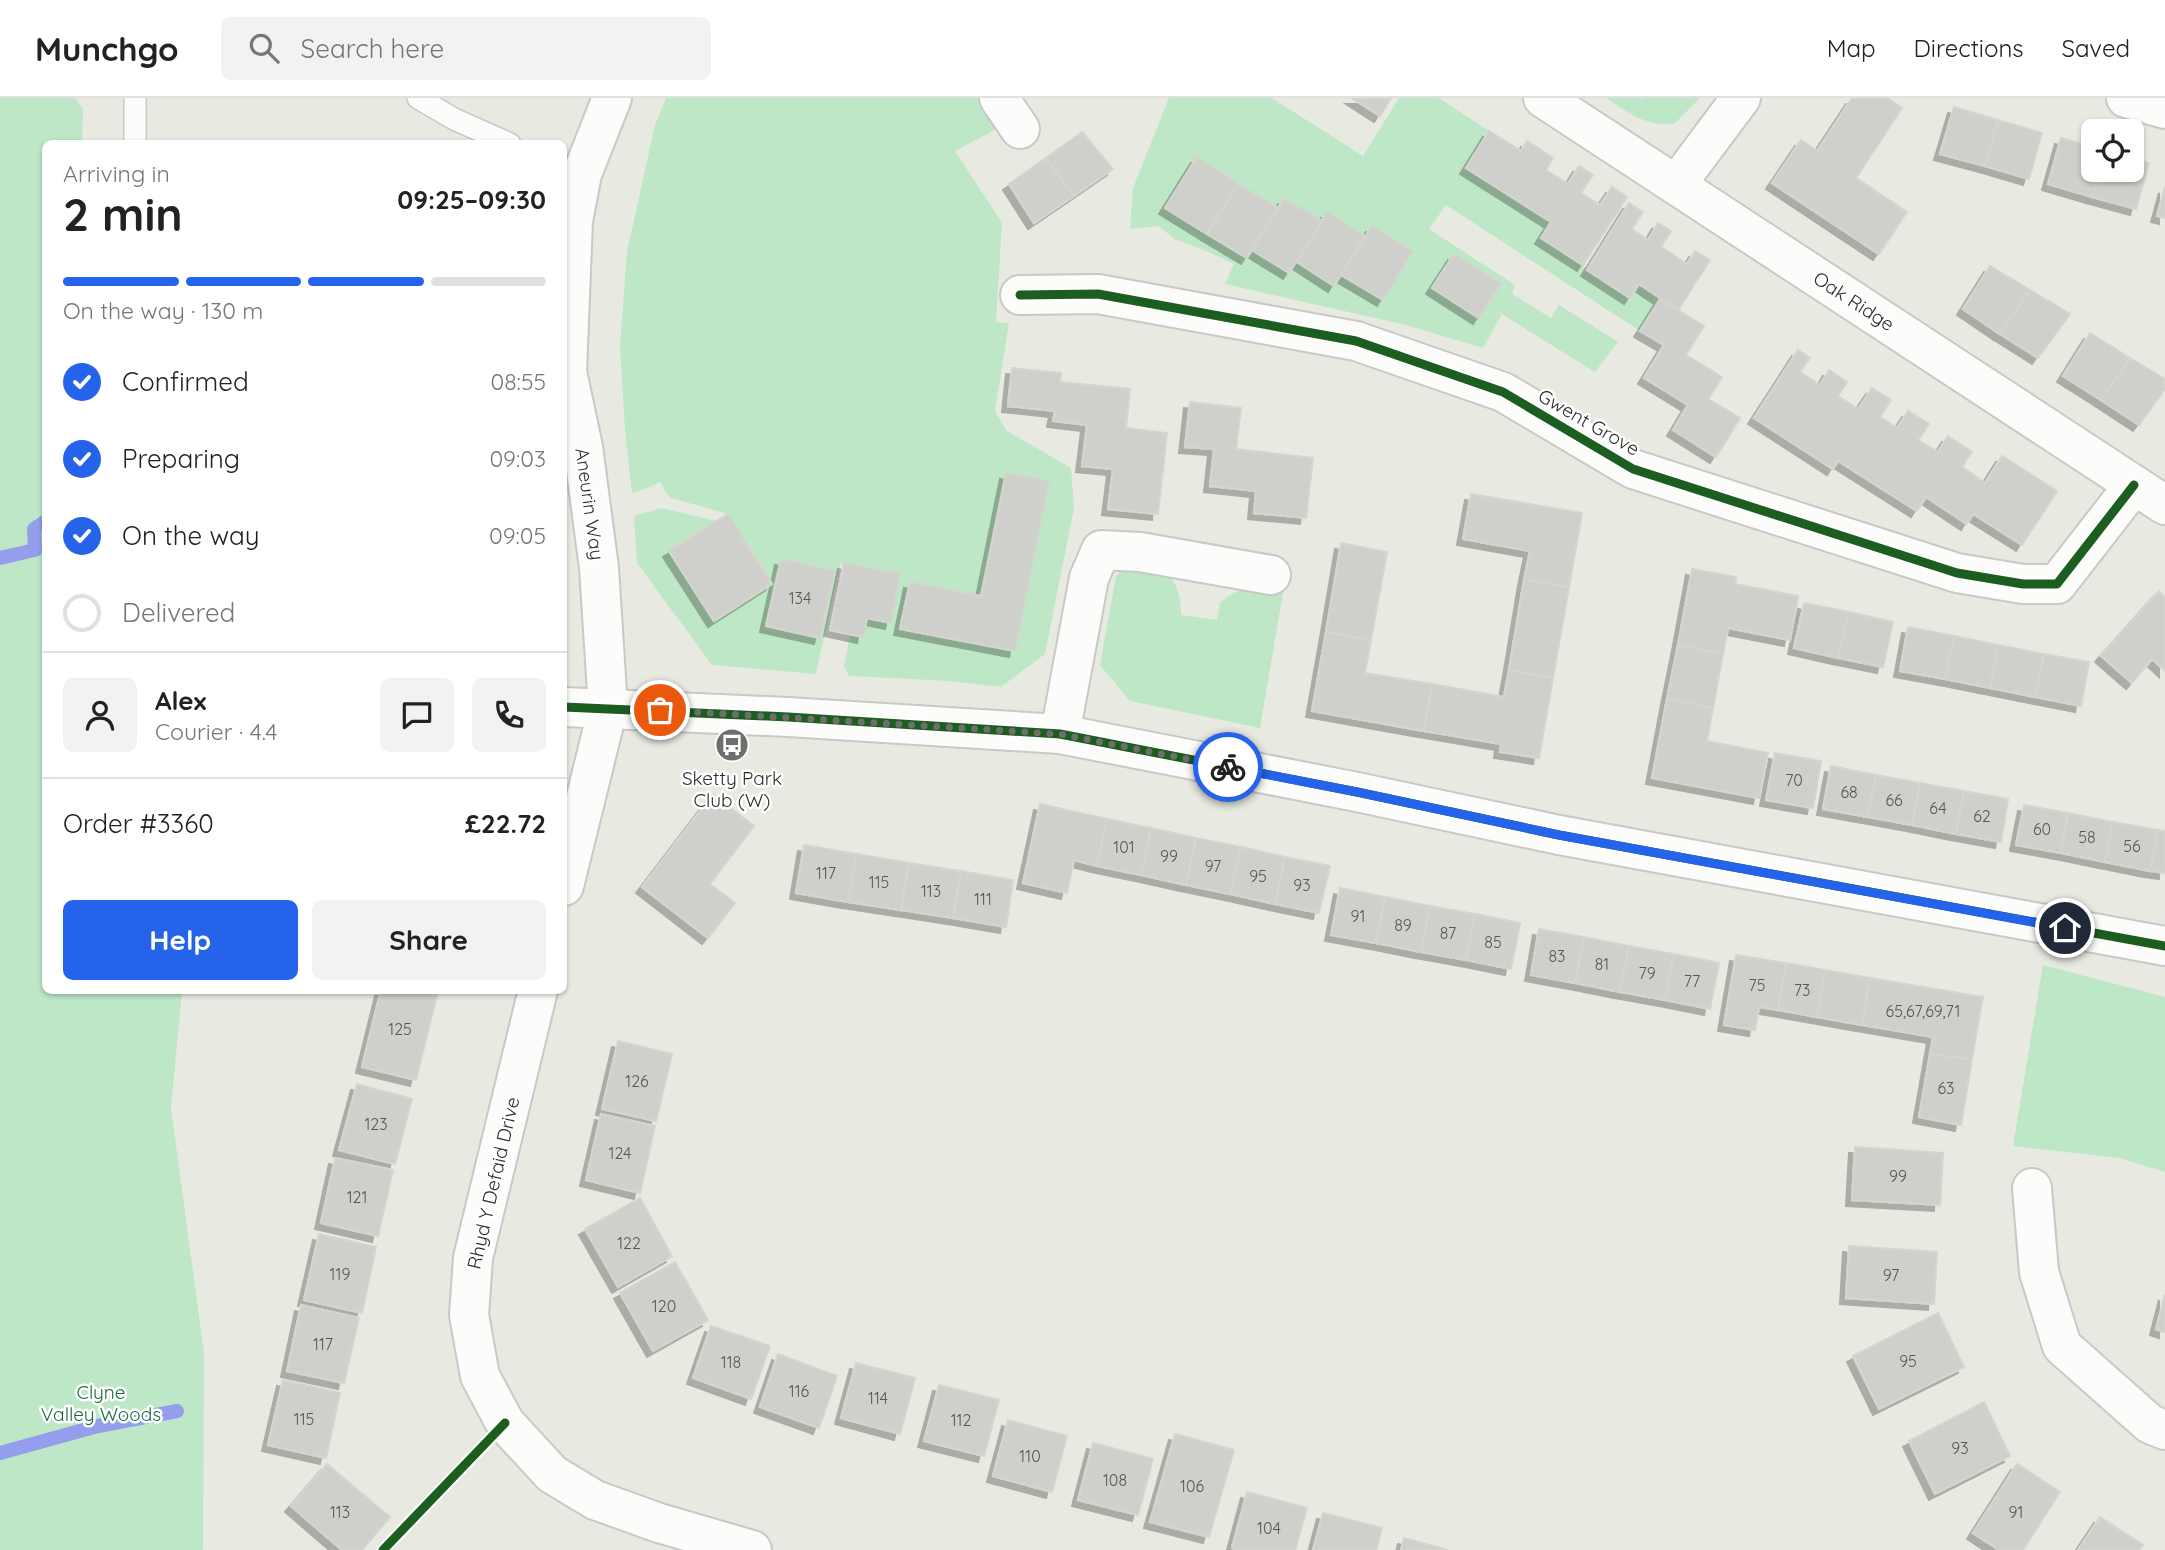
<!DOCTYPE html>
<html lang="en">
<head>
<meta charset="utf-8">
<style>
  body { margin:0; font-family:Quicksand,sans-serif; background:#f2f2f2; color:#222; height:100vh; display:flex; flex-direction:column; font-size:26px; white-space:nowrap }
  * { box-sizing:border-box; margin:0 }
  p { font-size:23px; color:#767676 }
  .icon { flex:none; width:38px; height:38px; fill:none; stroke:currentColor; stroke-width:2; stroke-linecap:round; stroke-linejoin:round }
  .map { position:relative; flex:1; overflow:hidden }
  .side { position:absolute; left:42px; top:42px; width:525px; height:854px; display:flex; flex-direction:column; background:#fff; border-radius:10px; box-shadow:0 2px 5px #0004 }
  .side>* { flex:none }
  .tools { position:absolute; left:2081px; top:21px; display:grid; gap:14px }
  .tools a { display:grid; place-items:center; width:63px; height:63px; border-radius:10px; background:#fff; box-shadow:0 2px 5px #0004; font-size:35px }
  .pin { position:absolute; display:grid; place-items:center; width:60px; height:60px; color:#fff; margin:-30px; border:4px solid #fff; border-radius:50%; box-shadow:0 2px 7px #0007 }
  .courier { position:absolute; display:grid; place-items:center; width:70px; height:70px; margin:-35px; border:5px solid #2563eb; border-radius:50%; background:#fff; color:#222; box-shadow:0 2px 9px #0007 }
  .head em { font-style:normal; font-weight:700 }
  .head div { display:flex; flex-direction:column-reverse }
  .head { display:flex; align-items:center; justify-content:space-between; height:119px; padding:0 21px }
  h1 { font-size:46px; font-weight:700; line-height:52px }
  .bar { display:grid; grid-template-columns:repeat(4,1fr); gap:10px 7px; align-content:center; height:84px; padding:0 21px }
  .bar i { height:9px; border-radius:5px; background:#e0e0e0 }
  .bar .active { background:#2563eb }
  .bar p { grid-column:span 4 }
  .line { display:flex; align-items:center; gap:18px; padding:0 21px; border-top:2px solid #e0e0e0 }
  .line div { flex:1 }
  .round { display:grid; place-items:center; flex:none; width:74px; height:74px; border-radius:10px; background:#f2f2f2 }
  ol { padding:0 21px; list-style:none }
  li { display:flex; align-items:center; gap:21px; height:77px }
  li p { margin-inline-start:auto }
  li .icon { padding:7px; border-radius:50%; background:#2563eb; color:#fff; stroke-width:4 }
  li:last-child { color:#767676 }
  li i { width:38px; height:38px; border:4px solid #e0e0e0; border-radius:50% }
  .action { display:flex; gap:14px; margin-top:auto; padding:14px 21px }
  .action a { flex:1; height:80px; border-radius:10px; background:#2563eb; color:#fff; font-size:28px; font-weight:700; line-height:80px; text-align:center }
  .action a+a { background:#f2f2f2; color:#222 }
  header { display:flex; align-items:center; gap:42px; box-sizing:border-box; height:98px; padding:0 35px; background:#fff; border-bottom:2px solid #e0e0e0 }
  header strong { font-size:33px }
  nav { display:flex; gap:38px; margin-inline-start:auto; font-size:24px }
  .search { width:490px; height:63px; background:#f2f2f2; display:flex; align-items:center; gap:18px; box-sizing:border-box; padding:0 24px; border-radius:10px; color:#767676; font-size:26px }
  .map>svg:first-child { display:block }
</style>
</head>
<body>
<header>
<strong>Munchgo</strong>
<div class="search"><svg class="icon" aria-label="search" viewBox="0 0 24 24"><circle cx="10" cy="10" r="6"/><path d="M15 15l6 6"/></svg>Search here</div>
<nav><a>Map</a><a>Directions</a><a>Saved</a></nav>
</header>
<div class="map">
<svg width="2165" height="1452" viewBox="0 0 2165 1452">
  <defs>
    <filter id="shadow"><feDropShadow dx="-6" dy="6" stdDeviation="0" flood-color="#0004"/></filter>
  </defs>
  <rect width="100%" height="100%" fill="#e8eae2"/>
  <!-- green -->
  <g fill="#bde7c6" fill-rule="evenodd">
    <polygon points="0,0 75,0 83,11 82,45 46,46 46,892 182,893 171,1010 204,1255 203,1452 0,1452"/>
    <path d="M666 0H984L1004 27 955 53 1002 125 996 224 1009 225 995 313 1007 333 1071 370 1074 410 1045 556 1001 589 950 583 849 578 844 569 850 536 863 538 867 520 891 525 900 476 844 465 840 466 816 576 712 567 637 465 634 418 661 410 717 423 669 453 713 523 772 486 728 416 671 400 664 392 661 384 632 396 625 332 620 247 627 154 655 27ZM1006 375 1049 384 1015 553 901 530 981 498ZM781 461 835 473 819 540 766 527Z"/>
    <path d="M1169 0H1272L1363 58 1399 0H1439L1489 33 1466 70 1551 124 1541 140 1629 199 1639 186 1660 201 1640 233 1446 107 1429 131 1515 187 1512 196 1551 220 1559 207 1618 244 1595 274 1502 216 1483 250 1406 227 1225 186 1234 166 1202 151 1176 142 1158 128 1130 131 1133 90ZM1196 60 1278 110 1322 123 1327 115 1365 138 1372 128 1413 153 1383 202 1341 177 1334 188 1297 164 1289 175 1252 152 1246 160 1166 110ZM1454 156 1501 186 1479 220 1432 190Z"/>
    <path d="M1606 0H1640L1643 2 1644 0H1700L1674 26C1644 28 1629 15 1606 0Z"/>
    <path d="M1124 470 1165 473C1178 487 1181 498 1181 517L1217 522 1220 505C1240 486 1257 491 1283 494L1260 630 1130 603 1100 567 1116 478Z"/>
    <polygon points="2043,867 2165,899 2165,1074 2119,1060 2013,1048"/>
  </g>
  <g fill="none" stroke-linecap="round" stroke-linejoin="round">
    <!-- stream -->
    <g stroke="#949eec" stroke-width="14">
      <polyline points="0,460 35,452 34,431 46,423"/>
      <polyline points="0,1355 98,1328 177,1313"/>
    </g>
  </g>
  <!-- building -->
  <g fill="#cfd0cb" stroke="#d3d5ce" stroke-width="2" filter="url(#shadow)">
    <polygon points="1352,0 1391,0 1380,18"/>
    <polygon points="1852,0 1887,0 1902,10 1856,80 1907,114 1879,156 1772,85 1801,42 1817,53"/>
    <polygon points="1954,9 1998,22 1985,68 1940,56"/>
    <polygon points="1998,22 2042,35 2029,81 1985,68"/>
    <polygon points="1489,33 1521,53 1527,43 1553,60 1546,72 1568,86 1579,68 1593,77 1581,95 1600,107 1612,89 1627,99 1583,167 1541,140 1551,124 1466,70"/>
    <polygon points="1082,34 1113,71 1074,98 1046,60"/>
    <polygon points="2061,40 2093,49 2093,72 2100,72 2092,99 2048,86"/>
    <polygon points="1197,59 1239,86 1207,136 1165,110"/>
    <polygon points="1046,60 1074,98 1034,125 1009,86"/>
    <polygon points="2132,60 2149,65 2136,111 2092,99 2100,72 2132,72"/>
    <polygon points="1239,86 1278,110 1247,160 1207,136"/>
    <polygon points="2165,89 2165,120 2157,118"/>
    <polygon points="1284,100 1322,123 1289,175 1252,152"/>
    <polygon points="1629,105 1643,114 1632,131 1648,142 1658,125 1671,133 1661,149 1687,166 1695,153 1710,162 1678,212 1639,186 1630,200 1587,172"/>
    <polygon points="1327,114 1365,138 1334,188 1297,164"/>
    <polygon points="1372,128 1413,153 1383,202 1341,177"/>
    <polygon points="1454,156 1501,186 1479,220 1432,190"/>
    <polygon points="1990,168 2030,192 2000,236 1963,211"/>
    <polygon points="2030,192 2070,216 2038,260 2000,236"/>
    <polygon points="1660,201 1704,228 1686,257 1722,279 1708,301 1740,320 1716,359 1673,332 1688,307 1644,280 1664,247 1640,233"/>
    <polygon points="2090,235 2130,260 2101,302 2063,278"/>
    <polygon points="1798,252 1810,260 1800,274 1820,287 1829,272 1847,284 1838,298 1858,311 1872,290 1891,302 1880,319 1897,330 1908,313 1929,326 1918,342 1938,354 1948,338 1972,354 1962,369 1985,385 2002,358 2057,393 2022,447 1973,416 1967,426 1926,399 1917,413 1838,363 1833,371 1754,320"/>
    <polygon points="2130,260 2165,281 2165,291 2139,327 2101,302"/>
    <polygon points="1012,270 1061,275 1060,284 1130,291 1126,330 1167,335 1158,416 1108,411 1113,371 1082,368 1087,327 1053,323 1055,313 1008,308"/>
    <polygon points="1190,304 1241,310 1236,351 1313,360 1306,420 1254,415 1256,393 1210,388 1214,351 1185,349"/>
    <polygon points="1006,375 1049,383 1015,553 900,531 910,484 981,498"/>
    <polygon points="1471,396 1582,415 1569,489 1524,482 1530,453 1463,441"/>
    <polygon points="728,416 772,486 714,523 669,453"/>
    <polygon points="1341,445 1387,454 1371,542 1326,534"/>
    <polygon points="781,461 835,473 820,540 766,528"/>
    <polygon points="844,465 900,476 891,525 867,520 863,539 830,532"/>
    <polygon points="1692,471 1736,479 1735,486 1798,498 1790,542 1728,530 1723,556 1678,547"/>
    <polygon points="1524,482 1569,489 1553,580 1509,572"/>
    <polygon points="2159,493 2165,499 2165,573 2152,561 2132,585 2101,558"/>
    <polygon points="1804,505 1849,514 1838,560 1794,550"/>
    <polygon points="1849,514 1893,524 1883,569 1838,560"/>
    <polygon points="1908,529 1954,538 1945,581 1900,573"/>
    <polygon points="1326,534 1371,542 1365,575 1432,586 1424,633 1312,613"/>
    <polygon points="1954,538 1998,547 1990,590 1945,581"/>
    <polygon points="1678,547 1723,556 1713,610 1667,601"/>
    <polygon points="1998,547 2044,556 2035,599 1990,590"/>
    <polygon points="2044,556 2089,564 2081,608 2035,599"/>
    <polygon points="1509,572 1553,580 1539,660 1500,654 1501,646 1424,633 1432,586 1504,599"/>
    <polygon points="1667,601 1713,610 1707,643 1768,655 1759,700 1652,680"/>
    <polygon points="1775,655 1821,663 1813,710 1766,702"/>
    <polygon points="1831,668 1876,677 1868,719 1823,711"/>
    <polygon points="1876,677 1920,685 1912,727 1868,719"/>
    <polygon points="1920,685 1964,693 1956,736 1912,727"/>
    <polygon points="1964,693 2008,701 2001,744 1956,736"/>
    <polygon points="713,696 754,728 710,786 735,805 708,840 642,789"/>
    <polygon points="1040,706 1107,721 1097,768 1074,762 1067,795 1023,785"/>
    <polygon points="2024,707 2068,715 2061,755 2016,747"/>
    <polygon points="2068,715 2113,724 2105,764 2061,755"/>
    <polygon points="1107,721 1151,730 1141,777 1097,768"/>
    <polygon points="2113,724 2158,732 2150,773 2105,764"/>
    <polygon points="1151,730 1196,740 1186,787 1141,777"/>
    <polygon points="2158,732 2165,733 2165,775 2150,773"/>
    <polygon points="1196,740 1241,749 1230,796 1186,787"/>
    <polygon points="804,747 857,756 848,804 796,795"/>
    <polygon points="1241,749 1285,759 1275,806 1230,796"/>
    <polygon points="857,756 909,765 901,812 848,804"/>
    <polygon points="1285,759 1330,768 1319,815 1275,806"/>
    <polygon points="909,765 961,773 953,820 901,812"/>
    <polygon points="961,773 1013,782 1006,829 953,820"/>
    <polygon points="1340,790 1385,799 1376,845 1331,837"/>
    <polygon points="1385,799 1430,808 1421,854 1376,845"/>
    <polygon points="1430,808 1475,816 1466,862 1421,854"/>
    <polygon points="1475,816 1520,825 1511,871 1466,862"/>
    <polygon points="1539,831 1584,839 1575,885 1531,877"/>
    <polygon points="1584,839 1629,848 1620,894 1575,885"/>
    <polygon points="1629,848 1674,856 1665,902 1620,894"/>
    <polygon points="1674,856 1719,865 1710,911 1665,902"/>
    <polygon points="1736,857 1786,865 1778,912 1759,909 1755,932 1724,927"/>
    <polygon points="1786,865 1825,872 1817,919 1778,912"/>
    <polygon points="1825,872 1870,880 1862,927 1817,919"/>
    <polygon points="1870,880 1983,899 1972,961 1930,956 1933,939 1862,927"/>
    <polygon points="381,892 438,893 416,982 362,969"/>
    <polygon points="618,943 672,956 656,1023 602,1011"/>
    <polygon points="1930,956 1972,961 1961,1027 1919,1019"/>
    <polygon points="357,986 412,1001 395,1066 339,1052"/>
    <polygon points="601,1016 655,1028 640,1095 586,1082"/>
    <polygon points="1855,1049 1943,1055 1940,1107 1852,1102"/>
    <polygon points="335,1060 393,1072 378,1138 321,1125"/>
    <polygon points="640,1100 672,1158 618,1189 585,1131"/>
    <polygon points="319,1136 376,1149 362,1215 304,1202"/>
    <polygon points="1849,1148 1937,1154 1934,1206 1846,1200"/>
    <polygon points="675,1164 708,1222 653,1253 620,1195"/>
    <polygon points="2165,1196 2165,1234 2156,1231"/>
    <polygon points="301,1207 359,1220 344,1285 287,1273"/>
    <polygon points="1938,1215 1964,1269 1879,1311 1853,1258"/>
    <polygon points="711,1228 770,1248 751,1301 693,1280"/>
    <polygon points="778,1256 837,1278 819,1330 760,1309"/>
    <polygon points="856,1265 915,1280 900,1336 841,1320"/>
    <polygon points="283,1282 340,1295 326,1360 268,1347"/>
    <polygon points="939,1287 999,1302 984,1358 924,1343"/>
    <polygon points="1984,1304 2010,1358 1935,1396 1909,1343"/>
    <polygon points="1008,1322 1067,1338 1052,1394 993,1378"/>
    <polygon points="1175,1336 1234,1352 1209,1439 1150,1424"/>
    <polygon points="1093,1345 1153,1361 1138,1417 1078,1402"/>
    <polygon points="327,1366 390,1419 362,1452 342,1452 291,1408"/>
    <polygon points="2017,1366 2060,1394 2023,1452 1999,1452 1973,1435"/>
    <polygon points="1247,1394 1307,1410 1295,1452 1239,1452 1232,1450"/>
    <polygon points="1323,1415 1382,1430 1376,1452 1313,1452"/>
    <polygon points="2100,1419 2143,1447 2139,1452 2078,1452"/>
    <polygon points="1404,1440 1448,1452 1401,1452"/>
  </g>
  <g fill="none" stroke-linecap="round" stroke-linejoin="round">
    <defs>
      <g id="lane">
        <polyline points="135,0 135,46"/>
        <polyline points="418,0 454,21 510,46"/>
      </g>
      <g id="street">
        <polyline points="999,0 1020,31"/>
        <polyline points="1543,0 2165,407"/>
        <polyline points="2126,0 2165,11"/>
        <polyline points="1676,87 1741,0"/>
        <polyline points="1020,197 1098,196 1356,243 1503,294 1633,371 1957,475 2023,486 2057,486 2134,387"/>
        <polyline points="564,609 788,619 1060,636 1357,694 1559,737 2165,848"/>
        <polyline points="1060,636 1089,480 1101,452 1140,454 1271,477"/>
        <polyline points="564,788 608,610 599,470 583,349 567,274 573,123 582,76 612,0"/>
        <polyline points="538,892 473,1160 469,1217 480,1278 505,1325 552,1376 595,1402 659,1425 752,1452"/>
        <polyline points="2032,1090 2039,1174 2062,1248 2150,1326 2165,1332"/>
      </g>
    </defs>
    <!-- lane casing -->
    <use href="#lane" stroke="#c8c8c7" stroke-width="24"/>
    <!-- street casing -->
    <use href="#street" stroke="#c8c8c7" stroke-width="42"/>
    <!-- lane -->
    <use href="#lane" stroke="#fcfcfb" stroke-width="21"/>
    <!-- street -->
    <use href="#street" stroke="#fcfcfb" stroke-width="38"/>
    <defs>
      <g id="cycleway">
        <polyline points="1020,197 1098,196 1356,243 1503,294 1633,371 1957,475 2023,486 2057,486 2134,387"/>
        <polyline points="564,609 788,619 1060,636 1357,694 1559,737 2165,848"/>
        <polyline points="383,1452 505,1325"/>
      </g>
    </defs>
    <!-- cycleway casing -->
    <use href="#cycleway" stroke="#fff" stroke-width="13"/>
    <!-- cycleway -->
    <use href="#cycleway" stroke="#1b5e20" stroke-width="9"/>
  </g>
  <g fill="none" stroke-linecap="round" stroke-linejoin="round">
    <!-- done -->
    <polyline stroke="#6e6e6c" stroke-width="7" stroke-dasharray="0 12.6" points="660,612 1060,636 1228,669"/>
    <!-- route -->
    <polyline stroke="#2563eb" stroke-width="9" points="1228,669 1357,694 1559,737 2065,830"/>
  </g>
  <!-- icons -->
  <defs>
    <symbol id="bus-disc" viewBox="-11 -11 22 22"><circle r="9.5" fill="#6e6e6c" stroke="#fff"/><path d="M-5-6H5V4H4V6H2V4H-2V6H-4V4H-5ZM-3.5-4V0h7V-4ZM-3.5 1.2v1.5H-2V1.2ZM2 1.2v1.5H3.5V1.2Z" fill="#fff"/></symbol>
  </defs>
  <g fill-rule="evenodd">
    <use href="#bus-disc" x="713" y="628" width="38" height="38"/>
  </g>
  <g text-anchor="middle" stroke-width="5" stroke-linejoin="round" paint-order="stroke">
    <!-- number labels -->
    <g font-size="16" fill="#565756">
      <text x="800" y="506">134</text>
      <text x="1794" y="688">70</text>
      <text x="1849" y="700">68</text>
      <text x="1894" y="708">66</text>
      <text x="1938" y="716">64</text>
      <text x="1982" y="724">62</text>
      <text x="2042" y="737">60</text>
      <text x="2087" y="745">58</text>
      <text x="2132" y="754">56</text>
      <text x="1124" y="755">101</text>
      <text x="1169" y="764">99</text>
      <text x="1213" y="774">97</text>
      <text x="826" y="781">117</text>
      <text x="1258" y="784">95</text>
      <text x="879" y="790">115</text>
      <text x="1302" y="793">93</text>
      <text x="931" y="799">113</text>
      <text x="983" y="807">111</text>
      <text x="1358" y="824">91</text>
      <text x="1403" y="833">89</text>
      <text x="1448" y="841">87</text>
      <text x="1493" y="850">85</text>
      <text x="1557" y="864">83</text>
      <text x="1602" y="872">81</text>
      <text x="1647" y="881">79</text>
      <text x="1692" y="889">77</text>
      <text x="1757" y="893">75</text>
      <text x="1802" y="898">73</text>
      <text x="1923" y="919">65,67,69,71</text>
      <text x="400" y="937">125</text>
      <text x="637" y="989">126</text>
      <text x="1946" y="996">63</text>
      <text x="376" y="1032">123</text>
      <text x="620" y="1061">124</text>
      <text x="1898" y="1084">99</text>
      <text x="357" y="1105">121</text>
      <text x="629" y="1151">122</text>
      <text x="340" y="1182">119</text>
      <text x="1891" y="1183">97</text>
      <text x="664" y="1214">120</text>
      <text x="323" y="1252">117</text>
      <text x="1908" y="1269">95</text>
      <text x="731" y="1270">118</text>
      <text x="799" y="1299">116</text>
      <text x="878" y="1306">114</text>
      <text x="304" y="1327">115</text>
      <text x="961" y="1328">112</text>
      <text x="1960" y="1356">93</text>
      <text x="1030" y="1364">110</text>
      <text x="1115" y="1388">108</text>
      <text x="1192" y="1394">106</text>
      <text x="340" y="1420">113</text>
      <text x="2016" y="1420">91</text>
      <text x="1269" y="1436">104</text>
    </g>
    <!-- street labels -->
    <g font-size="19" fill="#2c2c2c" stroke="#fff">
      <text transform="translate(1854 203) rotate(33)" y="7">Oak Ridge</text>
      <text transform="translate(1589 324) rotate(30)" y="7">Gwent Grove</text>
      <text transform="translate(590 406) rotate(82)" y="7">Aneurin Way</text>
      <text transform="translate(493 1085) rotate(-77)" y="7">Rhyd Y Defaid Drive</text>
    </g>
    <!-- poi labels -->
    <g font-size="19" fill="#2c2c2c" stroke="#fff">
      <text x="732" y="687">Sketty Park<tspan x="732" dy="22">Club (W)</tspan></text>
    </g>
    <!-- park labels -->
    <g font-size="19" fill="#196b3c" stroke="#fff">
      <text x="101" y="1301">Clyne<tspan x="101" dy="22">Valley Woods</tspan></text>
    </g>
  </g>
</svg>
<div class="tools">
<a><svg class="icon" aria-label="locate" viewBox="0 0 24 24"><circle cx="12" cy="12" r="6"/><path d="M12 2v4M12 18v4M2 12h4M18 12h4"/></svg></a>
</div>
<div class="pin" style="left:660px;top:612px;background:#ea580c"><svg class="icon" aria-label="bag" viewBox="0 0 24 24"><path d="M5 8h14l-1 12H6zM9 8a3 3 0 0 1 6 0"/></svg></div>
<div class="pin" style="left:2065px;top:830px;background:#1f2937"><svg class="icon" aria-label="home" viewBox="0 0 24 24"><path d="M3 11l9-7 9 7M6 9v11h12V9"/></svg></div>
<div class="courier" style="left:1228px;top:669px"><svg class="icon" aria-label="bike" viewBox="0 0 24 24"><circle cx="6" cy="16" r="4"/><circle cx="18" cy="16" r="4"/><path d="M6 16l4-8h5l3 8M10 8l3 8H6M13 5h3"/></svg></div>
<section class="side">
<div class="head"><div><h1>2 min</h1><p>Arriving in</p></div><em>09:25–09:30</em></div>
<div class="bar"><i class="active"></i><i class="active"></i><i class="active"></i><i></i><p>On the way · 130 m</p></div>
<ol>
<li><svg class="icon" aria-label="check" viewBox="0 0 24 24"><path d="M5 12l5 5 9-10"/></svg>Confirmed<p>08:55</p></li>
<li><svg class="icon" aria-label="check" viewBox="0 0 24 24"><path d="M5 12l5 5 9-10"/></svg>Preparing<p>09:03</p></li>
<li><svg class="icon" aria-label="check" viewBox="0 0 24 24"><path d="M5 12l5 5 9-10"/></svg>On the way<p>09:05</p></li>
<li><i></i>Delivered</li>
</ol>
<div class="line" style="height:126px"><a class="round"><svg class="icon" aria-label="person" viewBox="0 0 24 24"><circle cx="12" cy="8" r="4"/><path d="M4 21q1-7 8-7t8 7"/></svg></a><div><b>Alex</b><p>Courier · 4.4</p></div><a class="round"><svg class="icon" aria-label="chat" viewBox="0 0 24 24"><path d="M4 5h16v11H9l-5 4z"/></svg></a><a class="round"><svg class="icon" aria-label="phone" viewBox="0 0 24 24"><path d="M5 4h4l2 5-3 2q2 4 5 5l2-3 5 2v4C11 20 4 13 5 4z"/></svg></a></div>
<div class="line" style="height:91px"><div>Order #3360</div><b>£22.72</b></div>
<div class="action"><a>Help</a><a>Share</a></div>
</section>
</div>
</body>
</html>
